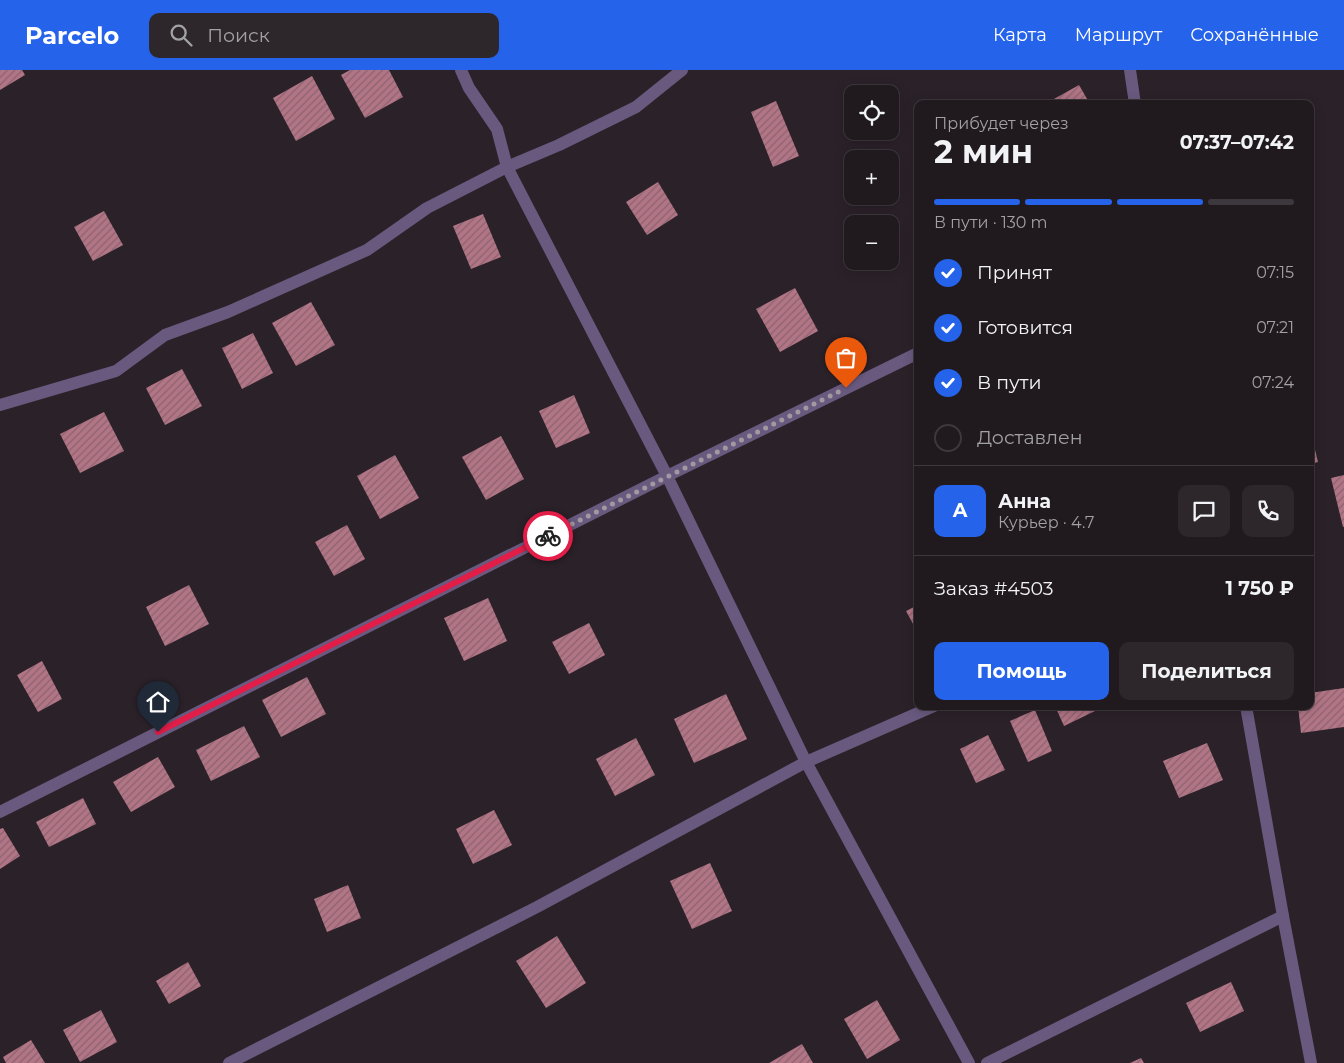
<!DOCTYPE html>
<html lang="ru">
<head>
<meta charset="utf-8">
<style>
  body { margin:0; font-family:Montserrat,sans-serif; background:#2d272c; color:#f1f3f6; height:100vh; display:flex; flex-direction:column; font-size:19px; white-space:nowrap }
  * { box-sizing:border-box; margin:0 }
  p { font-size:16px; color:#a2a1a4 }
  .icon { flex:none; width:28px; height:28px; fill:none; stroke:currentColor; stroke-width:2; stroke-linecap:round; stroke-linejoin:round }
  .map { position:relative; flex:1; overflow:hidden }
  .sheet { position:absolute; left:914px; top:30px; width:400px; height:610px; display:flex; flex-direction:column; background:#201a1f; border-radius:10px; box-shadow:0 2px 12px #0003,0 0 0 1px #3d383d }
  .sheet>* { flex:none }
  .fabs { position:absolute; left:844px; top:15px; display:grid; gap:10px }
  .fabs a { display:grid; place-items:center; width:55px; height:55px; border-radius:10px; background:#201a1f; box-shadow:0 2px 12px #0003,0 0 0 1px #3d383d; font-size:25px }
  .pin { position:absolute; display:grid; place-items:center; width:42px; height:42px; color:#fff; margin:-51px -21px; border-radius:50% 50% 50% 0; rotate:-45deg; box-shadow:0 0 5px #0007 }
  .pin .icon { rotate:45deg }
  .courier { position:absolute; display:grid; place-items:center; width:50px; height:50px; margin:-25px; border:4px solid #e11d48; border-radius:50%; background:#fff; color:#222; box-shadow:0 1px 6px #0007 }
  .headline em { font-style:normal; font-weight:700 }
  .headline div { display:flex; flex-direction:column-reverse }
  .headline { display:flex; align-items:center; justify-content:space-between; height:85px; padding:0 20px }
  h1 { font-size:32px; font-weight:700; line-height:38px }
  .bar { display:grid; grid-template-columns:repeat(4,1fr); gap:8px 5px; align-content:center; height:60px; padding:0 20px }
  .bar i { height:6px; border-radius:4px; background:#3d383d }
  .bar .active { background:#2563eb }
  .bar p { grid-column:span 4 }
  .line { display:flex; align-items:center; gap:12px; padding:0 20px; border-top:1px solid #3d383d }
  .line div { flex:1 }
  .round { display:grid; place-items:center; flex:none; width:52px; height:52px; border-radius:10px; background:#2d272c }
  ol { padding:0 20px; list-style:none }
  li { display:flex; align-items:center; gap:15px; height:55px }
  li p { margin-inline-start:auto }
  li .icon { padding:5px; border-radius:50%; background:#2563eb; color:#fff; stroke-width:4 }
  li:last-child { color:#a2a1a4 }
  li i { width:28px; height:28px; border:2px solid #3d383d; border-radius:50% }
  .cta { display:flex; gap:10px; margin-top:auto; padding:10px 20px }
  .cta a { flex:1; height:58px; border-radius:10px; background:#2563eb; color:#fff; font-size:20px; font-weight:700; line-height:58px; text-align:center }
  .cta a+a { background:#2d272c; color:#f1f3f6 }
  header { display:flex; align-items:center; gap:30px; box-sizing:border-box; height:70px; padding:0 25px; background:#2563eb; color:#fff }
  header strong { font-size:24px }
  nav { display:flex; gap:28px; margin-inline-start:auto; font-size:18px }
  .search { width:350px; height:45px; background:#2d272c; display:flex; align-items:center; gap:12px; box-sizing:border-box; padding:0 18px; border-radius:10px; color:#a2a1a4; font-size:19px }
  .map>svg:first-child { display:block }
</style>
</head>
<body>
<header>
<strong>Parcelo</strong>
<div class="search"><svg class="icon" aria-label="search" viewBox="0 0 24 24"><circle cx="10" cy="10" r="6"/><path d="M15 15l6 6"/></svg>Поиск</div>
<nav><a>Карта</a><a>Маршрут</a><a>Сохранённые</a></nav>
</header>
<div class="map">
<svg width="1344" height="993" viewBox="0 0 1344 993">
  <defs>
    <pattern id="building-hatch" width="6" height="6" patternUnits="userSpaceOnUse" patternTransform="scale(1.25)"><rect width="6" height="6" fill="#b27586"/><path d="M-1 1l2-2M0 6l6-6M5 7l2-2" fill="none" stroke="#8b636f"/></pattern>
  </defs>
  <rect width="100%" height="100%" fill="#2b2229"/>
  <!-- building -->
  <g fill="url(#building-hatch)">
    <polygon points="0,0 22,0 25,5 0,20"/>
    <polygon points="350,0 389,0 403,27 365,48 341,5"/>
    <polygon points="312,6 335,49 296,71 273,28"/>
    <polygon points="1079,15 1090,34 1045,34"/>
    <polygon points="776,31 799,86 773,97 751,42"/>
    <polygon points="658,112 678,145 647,165 626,132"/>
    <polygon points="104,141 123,175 93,191 74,157"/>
    <polygon points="483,144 501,187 471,199 453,156"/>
    <polygon points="795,218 818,261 780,282 756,239"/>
    <polygon points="311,232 335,275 296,296 272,253"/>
    <polygon points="253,263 273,303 242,319 222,278"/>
    <polygon points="182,299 202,336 165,355 146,318"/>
    <polygon points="574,325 590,363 556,378 539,341"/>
    <polygon points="104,342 124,381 80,403 60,364"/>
    <polygon points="1310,359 1318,392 1310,394"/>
    <polygon points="501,366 524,409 486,430 462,387"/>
    <polygon points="395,385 419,428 380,449 357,406"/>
    <polygon points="1344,405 1344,457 1343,457 1331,408"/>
    <polygon points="347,455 365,489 334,506 315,472"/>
    <polygon points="189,515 209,554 165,576 146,537"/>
    <polygon points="488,528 507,571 464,591 444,548"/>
    <polygon points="918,535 918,563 906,541"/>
    <polygon points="589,553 605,585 569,604 552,572"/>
    <polygon points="42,591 62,629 38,642 17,605"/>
    <polygon points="307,607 326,644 281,667 262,630"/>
    <polygon points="1344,618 1344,657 1301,663 1298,636 1310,636 1310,623"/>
    <polygon points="726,624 747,669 694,693 674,649"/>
    <polygon points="1055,636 1092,636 1095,641 1064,656"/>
    <polygon points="1035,640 1052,681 1028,692 1010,651"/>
    <polygon points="244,656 260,687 211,711 196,680"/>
    <polygon points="988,665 1005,700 976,713 960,679"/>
    <polygon points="636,668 655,705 615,726 596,689"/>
    <polygon points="1207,673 1223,710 1179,728 1163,691"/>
    <polygon points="158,687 175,717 131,742 113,712"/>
    <polygon points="83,728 96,754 49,777 36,752"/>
    <polygon points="494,740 512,775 473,794 456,759"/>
    <polygon points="3,758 20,786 0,799 0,759"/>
    <polygon points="710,793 732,841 692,859 670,811"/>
    <polygon points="348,815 361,848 327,862 314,829"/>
    <polygon points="557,866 586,913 546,938 516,891"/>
    <polygon points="188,892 201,916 169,934 156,911"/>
    <polygon points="1231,912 1244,941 1200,962 1186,933"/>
    <polygon points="877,930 900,970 867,989 844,949"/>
    <polygon points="101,940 117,972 80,992 63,960"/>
    <polygon points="31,970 45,993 6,993 3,987"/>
    <polygon points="802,974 813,993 769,993"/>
    <polygon points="1141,988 1144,993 1130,993"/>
  </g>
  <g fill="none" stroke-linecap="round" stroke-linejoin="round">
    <!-- minor -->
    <g stroke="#69597f" stroke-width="12">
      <polyline points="461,0 469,18 497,59 507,97 667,406 806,692 969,993"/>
      <polyline points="1130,0 1135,34"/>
      <polyline points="0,335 116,301 165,265 228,242 367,180 427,138 507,97 559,75 636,37 682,0"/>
      <polyline points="1246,636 1283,846 1311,993"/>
      <polyline points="0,742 667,406 918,283"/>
      <polyline points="229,993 537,837 806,692 934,636"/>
      <polyline points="987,993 1283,846"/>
    </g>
  </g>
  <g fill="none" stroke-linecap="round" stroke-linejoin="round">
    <!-- done -->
    <polyline stroke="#a0999f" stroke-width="5" stroke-dasharray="0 9" points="548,466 846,318"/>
    <!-- route -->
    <polyline stroke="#e11d48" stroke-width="6" points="158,662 548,466"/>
  </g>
</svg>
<div class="fabs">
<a><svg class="icon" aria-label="locate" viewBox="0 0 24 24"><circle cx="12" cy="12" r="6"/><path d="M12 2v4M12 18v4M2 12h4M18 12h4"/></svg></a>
<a>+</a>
<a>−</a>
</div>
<div class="pin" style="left:846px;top:318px;background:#ea580c"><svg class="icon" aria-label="bag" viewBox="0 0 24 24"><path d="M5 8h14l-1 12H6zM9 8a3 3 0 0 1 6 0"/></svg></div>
<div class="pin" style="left:158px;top:662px;background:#1f2937"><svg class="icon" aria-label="home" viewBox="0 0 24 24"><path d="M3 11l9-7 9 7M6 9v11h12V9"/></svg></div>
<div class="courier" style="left:548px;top:466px"><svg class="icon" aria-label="bike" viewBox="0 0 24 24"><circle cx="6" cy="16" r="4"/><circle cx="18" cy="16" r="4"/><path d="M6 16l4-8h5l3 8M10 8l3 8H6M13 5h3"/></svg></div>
<section class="sheet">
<div class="headline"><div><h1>2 мин</h1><p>Прибудет через</p></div><em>07:37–07:42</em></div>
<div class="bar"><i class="active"></i><i class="active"></i><i class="active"></i><i></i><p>В пути · 130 m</p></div>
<ol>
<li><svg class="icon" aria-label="check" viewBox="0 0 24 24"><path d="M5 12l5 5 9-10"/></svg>Принят<p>07:15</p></li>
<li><svg class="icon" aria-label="check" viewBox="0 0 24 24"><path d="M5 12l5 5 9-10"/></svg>Готовится<p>07:21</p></li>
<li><svg class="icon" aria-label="check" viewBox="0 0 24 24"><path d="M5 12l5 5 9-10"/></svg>В пути<p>07:24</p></li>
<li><i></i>Доставлен</li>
</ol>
<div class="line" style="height:90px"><b class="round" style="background:#2563eb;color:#fff">А</b><div><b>Анна</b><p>Курьер · 4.7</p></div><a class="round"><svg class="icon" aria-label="chat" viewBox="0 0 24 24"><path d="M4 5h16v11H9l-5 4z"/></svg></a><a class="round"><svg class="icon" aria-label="phone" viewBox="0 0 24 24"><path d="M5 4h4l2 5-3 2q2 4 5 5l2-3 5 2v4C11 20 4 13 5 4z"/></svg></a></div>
<div class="line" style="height:65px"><div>Заказ #4503</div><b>1 750 ₽</b></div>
<div class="cta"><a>Помощь</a><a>Поделиться</a></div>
</section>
</div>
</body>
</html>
